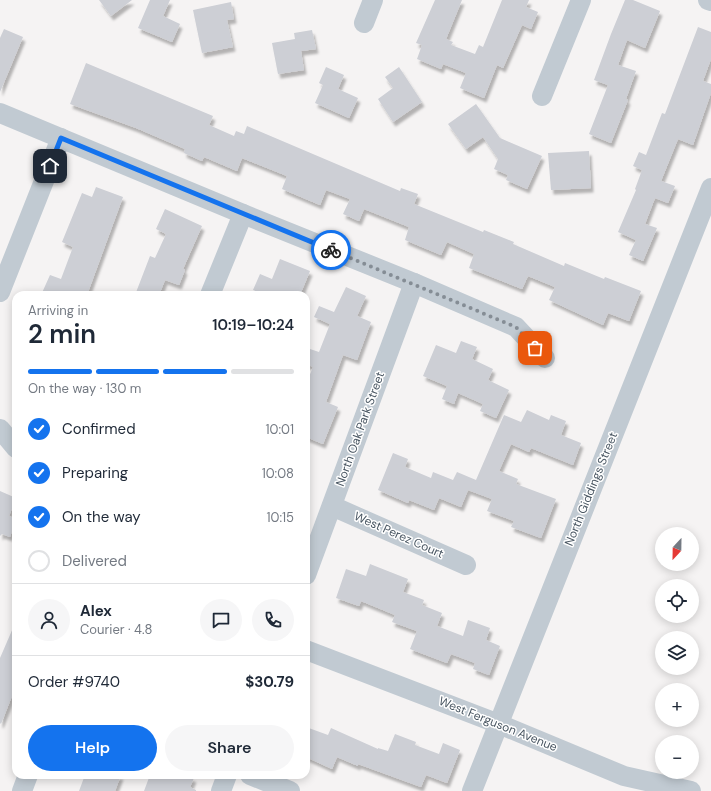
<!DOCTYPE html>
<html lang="en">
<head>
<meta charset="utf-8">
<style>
  body { margin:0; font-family:"DM Sans",sans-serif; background:#f6f6f7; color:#1f2937; height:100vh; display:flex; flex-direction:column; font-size:15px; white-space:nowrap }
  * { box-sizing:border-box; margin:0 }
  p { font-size:13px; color:#747a83 }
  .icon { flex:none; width:22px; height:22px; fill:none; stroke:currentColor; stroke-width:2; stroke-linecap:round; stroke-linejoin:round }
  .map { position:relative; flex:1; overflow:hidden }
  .sheet { position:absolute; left:12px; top:291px; width:298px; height:488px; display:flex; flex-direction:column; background:#fff; border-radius:12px; box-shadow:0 2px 10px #0003 }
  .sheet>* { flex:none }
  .needle { width:26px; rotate:202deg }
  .fabs { position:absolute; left:655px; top:527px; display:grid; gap:8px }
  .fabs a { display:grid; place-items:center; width:44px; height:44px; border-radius:50%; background:#fff; box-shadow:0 2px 10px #0003; font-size:20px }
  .pin { position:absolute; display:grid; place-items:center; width:34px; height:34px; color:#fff; margin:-17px; border-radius:8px; box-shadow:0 2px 6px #0006 }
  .courier { position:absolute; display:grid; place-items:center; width:40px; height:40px; margin:-20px; border:3px solid #1473ee; border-radius:50%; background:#fff; color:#222; box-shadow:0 1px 5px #0007 }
  .summary em { font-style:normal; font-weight:600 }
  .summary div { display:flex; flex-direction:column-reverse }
  .summary { display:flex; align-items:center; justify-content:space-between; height:68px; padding:0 16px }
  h1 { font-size:26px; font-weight:600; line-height:30px }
  .bar { display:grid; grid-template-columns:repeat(4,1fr); gap:6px 4px; align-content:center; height:48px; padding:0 16px }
  .bar i { height:5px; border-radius:3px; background:#e0e1e3 }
  .bar .current { background:#1473ee }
  .bar p { grid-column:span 4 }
  .line { display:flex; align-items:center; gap:10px; padding:0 16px; border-top:1px solid #e0e1e3 }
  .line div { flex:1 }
  .round { display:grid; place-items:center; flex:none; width:42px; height:42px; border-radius:21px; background:#f6f6f7 }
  ol { padding:0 16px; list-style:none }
  li { display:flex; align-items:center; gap:12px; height:44px }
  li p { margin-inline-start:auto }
  li .icon { padding:4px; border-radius:50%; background:#1473ee; color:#fff; stroke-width:4 }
  li:last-child { color:#747a83 }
  li i { width:22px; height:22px; border:2px solid #e0e1e3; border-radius:50% }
  .action { display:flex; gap:8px; margin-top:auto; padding:8px 16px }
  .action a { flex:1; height:46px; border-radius:24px; background:#1473ee; color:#fff; font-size:16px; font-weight:600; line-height:46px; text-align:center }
  .action a+a { background:#f6f6f7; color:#1f2937 }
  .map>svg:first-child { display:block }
</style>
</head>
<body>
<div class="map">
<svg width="711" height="791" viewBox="0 0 711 791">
  <defs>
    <filter id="shadow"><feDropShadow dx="2.5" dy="4.5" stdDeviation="1" flood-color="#0004"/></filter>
  </defs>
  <rect width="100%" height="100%" fill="#f5f3f3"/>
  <!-- building -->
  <g fill="#cdcfd5" filter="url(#shadow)">
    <polygon points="99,0 132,0 111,16"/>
    <polygon points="150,0 170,0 163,16 180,24 172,42 138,28"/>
    <polygon points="435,0 462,0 446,39 453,42 451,45 475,54 479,45 483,47 502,0 529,0 526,7 538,12 531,29 522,25 503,68 497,65 484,98 460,88 466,73 443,64 441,69 417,59 422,45 416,43"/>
    <polygon points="625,0 633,0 660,11 645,48 627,40 618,65 636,71 626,99 628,100 611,143 589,134 608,85 594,80 611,34"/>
    <polygon points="231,2 234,19 227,20 233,47 202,53 193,10"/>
    <polygon points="698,27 711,32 711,59 703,81 711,84 711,93 693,145 678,139 661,181 675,186 668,203 655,198 645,224 657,228 643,261 629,255 636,240 618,232 636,190 635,189 642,170 633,166 639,152 646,155 662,113 665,114"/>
    <polygon points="4,29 23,37 0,92 0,38"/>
    <polygon points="312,30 316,49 301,51 304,70 278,74 272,43 295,39 294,33"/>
    <polygon points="86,63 213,116 209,125 234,136 236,131 244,134 247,126 400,191 401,188 418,194 414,204 483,232 484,230 514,242 513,244 564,266 565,263 604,279 605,277 641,291 629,321 608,313 603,325 549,300 555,287 528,276 522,289 469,268 474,254 447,242 441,255 405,240 409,227 364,209 359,221 343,214 350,199 326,190 320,205 282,189 287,176 242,158 237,171 204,157 202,161 184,153 185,149 136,128 70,104"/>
    <polygon points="326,67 344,75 338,89 358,98 349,118 315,103 323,85 319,83"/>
    <polygon points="399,67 422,102 393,122 378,99 393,88 385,77"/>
    <polygon points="476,104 500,138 542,156 527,189 506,180 508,175 494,169 498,159 483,137 466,149 448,124"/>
    <polygon points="589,151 591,188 551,190 548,153"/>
    <polygon points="96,187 123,197 87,295 41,295 50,275 61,279 73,247 62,242 82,193 92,197"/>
    <polygon points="165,209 202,226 183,269 185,270 179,285 165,280 159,295 135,295 150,256 155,258 166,234 156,229"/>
    <polygon points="280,259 310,271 300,295 265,295 253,290 260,274 272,279"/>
    <polygon points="346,287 366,296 357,316 371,322 357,360 343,355 326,402 338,407 323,444 306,437 306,384 313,367 306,364 306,360 310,349 319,352 330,324 314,317 319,306 334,312"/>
    <polygon points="461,341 477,347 472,359 493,369 488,380 509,390 496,418 480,411 483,404 458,393 454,404 442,399 447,386 423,376 436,345 456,353"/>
    <polygon points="527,410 549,420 551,415 566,421 561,435 581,443 573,465 531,448 529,452 511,444 499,471 518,479 516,484 556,499 541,538 511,527 514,521 487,511 492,499 468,490 461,507 439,498 434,510 409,500 408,503 378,490 393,453 408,459 405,467 431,478 433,472 453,480 457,472 476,480 504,415 521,422"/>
    <polygon points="0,491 16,498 9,516 16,519 10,537 2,534 0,536"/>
    <polygon points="370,564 408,579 403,592 424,600 422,605 442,613 437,626 463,636 468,620 490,628 486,640 500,646 489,675 473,669 475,663 451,654 447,663 410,649 417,631 392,622 395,615 361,601 359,606 336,598 346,569 366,576"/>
    <polygon points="16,621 16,698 12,696 1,724 0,723 0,658"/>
    <polygon points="306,727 328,735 331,728 378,749 378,748 388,751 395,734 416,742 415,745 439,754 443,743 460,750 447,783 426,775 421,787 358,764 358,766 337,757 332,769 306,757"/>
    <polygon points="85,775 121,775 115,791 79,791"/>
    <polygon points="150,775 157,775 169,779 170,775 186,775 194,778 190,787 196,790 196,791 144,791"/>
  </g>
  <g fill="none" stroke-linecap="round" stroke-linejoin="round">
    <!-- minor -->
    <g stroke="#c1cad2" stroke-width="20">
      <polyline points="708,0 711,1"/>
      <polyline points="364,23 373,0"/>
      <polyline points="542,96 581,0"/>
      <polyline points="0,113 243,214 414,283 516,327 545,358"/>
      <polyline points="0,292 61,138"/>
      <polyline points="210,295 243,214"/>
      <polyline points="0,429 16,448"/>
      <polyline points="332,506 466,565"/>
      <polyline points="306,575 414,283"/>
      <polyline points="306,650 499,724 624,776 691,791"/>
      <polyline points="250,775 290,791"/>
      <polyline points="22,791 28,775"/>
      <polyline points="221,791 227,775"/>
      <polyline points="472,791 711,188"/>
    </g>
  </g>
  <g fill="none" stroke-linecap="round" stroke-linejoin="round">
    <!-- done -->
    <polyline stroke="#858d95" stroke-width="4" stroke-dasharray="0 7.2" points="331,250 516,327 535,348"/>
    <!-- route -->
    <polyline stroke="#1473ee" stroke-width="5" points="50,166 61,138 331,250"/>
  </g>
  <g text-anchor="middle" stroke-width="3" stroke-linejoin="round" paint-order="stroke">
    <!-- street labels -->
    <g font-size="12" fill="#495662" stroke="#fff">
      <text transform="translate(360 429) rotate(-70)" y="4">North Oak Park Street</text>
      <text transform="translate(591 489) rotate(-68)" y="4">North Giddings Street</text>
      <text transform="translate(399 535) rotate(24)" y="4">West Perez Court</text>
      <text transform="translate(498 724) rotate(22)" y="4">West Ferguson Avenue</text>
    </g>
  </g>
</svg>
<div class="fabs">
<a><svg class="needle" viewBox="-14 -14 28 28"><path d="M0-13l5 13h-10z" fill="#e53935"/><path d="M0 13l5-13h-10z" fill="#747a83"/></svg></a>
<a><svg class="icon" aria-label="locate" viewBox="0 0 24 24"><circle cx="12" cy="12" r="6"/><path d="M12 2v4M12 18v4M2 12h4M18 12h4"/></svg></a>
<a><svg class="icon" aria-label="layers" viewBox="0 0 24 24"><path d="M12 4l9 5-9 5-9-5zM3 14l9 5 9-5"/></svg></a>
<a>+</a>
<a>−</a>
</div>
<div class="pin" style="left:535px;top:348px;background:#ea580c"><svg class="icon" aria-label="bag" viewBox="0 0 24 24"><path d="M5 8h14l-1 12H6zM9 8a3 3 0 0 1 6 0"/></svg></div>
<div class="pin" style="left:50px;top:166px;background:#1f2937"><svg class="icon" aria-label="home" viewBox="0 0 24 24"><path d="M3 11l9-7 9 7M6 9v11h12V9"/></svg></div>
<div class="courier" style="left:331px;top:250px"><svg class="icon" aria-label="bike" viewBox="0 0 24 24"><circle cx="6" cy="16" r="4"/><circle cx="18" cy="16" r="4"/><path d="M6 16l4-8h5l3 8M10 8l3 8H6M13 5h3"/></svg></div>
<section class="sheet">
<div class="summary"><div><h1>2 min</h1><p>Arriving in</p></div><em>10:19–10:24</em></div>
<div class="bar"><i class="current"></i><i class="current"></i><i class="current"></i><i></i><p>On the way · 130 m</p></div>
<ol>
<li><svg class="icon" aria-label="check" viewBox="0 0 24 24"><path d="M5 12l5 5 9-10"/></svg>Confirmed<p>10:01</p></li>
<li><svg class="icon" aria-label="check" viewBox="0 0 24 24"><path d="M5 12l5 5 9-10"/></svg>Preparing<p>10:08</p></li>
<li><svg class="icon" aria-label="check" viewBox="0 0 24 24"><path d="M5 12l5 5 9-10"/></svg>On the way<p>10:15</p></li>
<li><i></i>Delivered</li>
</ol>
<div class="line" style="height:72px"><a class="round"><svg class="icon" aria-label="person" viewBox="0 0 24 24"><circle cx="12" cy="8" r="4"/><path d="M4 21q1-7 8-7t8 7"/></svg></a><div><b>Alex</b><p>Courier · 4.8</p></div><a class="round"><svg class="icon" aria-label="chat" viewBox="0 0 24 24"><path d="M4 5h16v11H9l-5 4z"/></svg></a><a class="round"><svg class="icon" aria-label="phone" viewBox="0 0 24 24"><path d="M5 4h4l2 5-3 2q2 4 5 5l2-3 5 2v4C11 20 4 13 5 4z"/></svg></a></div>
<div class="line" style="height:52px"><div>Order #9740</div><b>$30.79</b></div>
<div class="action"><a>Help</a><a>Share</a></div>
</section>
</div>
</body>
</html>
